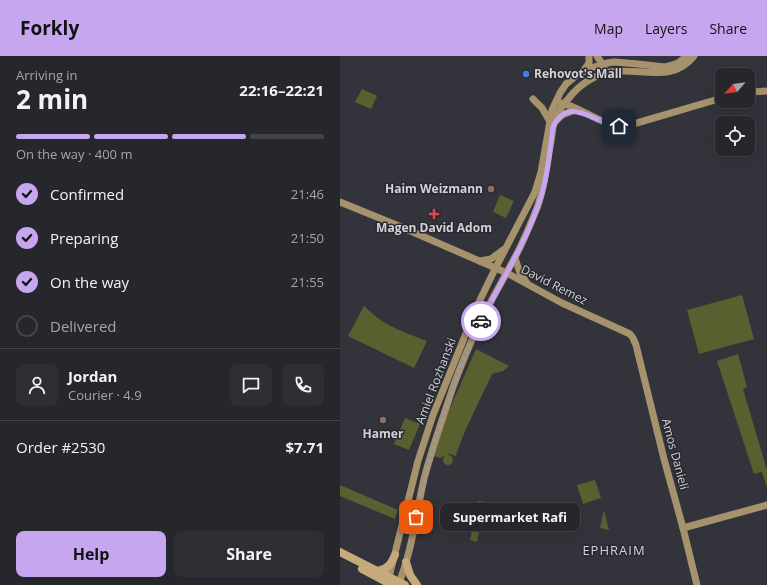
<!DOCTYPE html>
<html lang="en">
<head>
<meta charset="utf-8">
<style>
  body { margin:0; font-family:"Open Sans",sans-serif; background:#2e2f34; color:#f1f3f6; height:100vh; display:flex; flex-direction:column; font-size:15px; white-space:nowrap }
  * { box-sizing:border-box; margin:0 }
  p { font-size:13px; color:#a4a5a9 }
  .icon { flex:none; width:22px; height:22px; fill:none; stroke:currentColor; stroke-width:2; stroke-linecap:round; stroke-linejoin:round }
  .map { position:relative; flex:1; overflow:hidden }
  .sheet { display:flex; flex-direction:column; background:#26272c; width:340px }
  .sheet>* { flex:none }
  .needle { width:26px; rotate:242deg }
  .controls { position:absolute; left:375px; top:12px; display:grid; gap:8px }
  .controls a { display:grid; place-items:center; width:40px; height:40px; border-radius:8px; background:#26272c; box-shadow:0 4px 16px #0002,0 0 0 1px #424448; font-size:20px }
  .pin { position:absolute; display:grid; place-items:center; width:34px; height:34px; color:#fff; margin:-17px; border-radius:8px; box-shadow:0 2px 6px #0006 }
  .courier { position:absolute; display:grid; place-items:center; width:40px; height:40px; margin:-20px; border:3px solid #c7a6f0; border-radius:50%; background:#fff; color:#222; box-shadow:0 1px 5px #0007 }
  .bubble { position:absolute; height:28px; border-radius:8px; background:#26272c; box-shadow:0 4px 16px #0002,0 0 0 1px #424448; font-size:13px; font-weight:700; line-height:28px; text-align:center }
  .headline em { font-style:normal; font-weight:700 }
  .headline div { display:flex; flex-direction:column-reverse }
  .headline { display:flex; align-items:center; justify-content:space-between; height:68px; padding:0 16px }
  h1 { font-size:26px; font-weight:700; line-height:30px }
  .bar { display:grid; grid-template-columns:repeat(4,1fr); gap:6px 4px; align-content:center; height:48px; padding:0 16px }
  .bar i { height:5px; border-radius:3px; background:#424448 }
  .bar .current { background:#c7a6f0 }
  .bar p { grid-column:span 4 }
  .line { display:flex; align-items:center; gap:10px; padding:0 16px; border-top:1px solid #424448 }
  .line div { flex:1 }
  .round { display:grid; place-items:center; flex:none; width:42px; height:42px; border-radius:8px; background:#2e2f34 }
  ol { padding:0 16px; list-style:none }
  li { display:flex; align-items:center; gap:12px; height:44px }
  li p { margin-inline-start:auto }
  li .icon { padding:4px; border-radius:50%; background:#c7a6f0; color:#111; stroke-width:4 }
  li:last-child { color:#a4a5a9 }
  li i { width:22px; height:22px; border:2px solid #424448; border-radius:50% }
  .button { display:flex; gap:8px; margin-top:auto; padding:8px 16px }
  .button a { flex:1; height:46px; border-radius:8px; background:#c7a6f0; color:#111; font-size:16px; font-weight:700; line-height:46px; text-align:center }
  .button a+a { background:#2e2f34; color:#f1f3f6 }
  header { display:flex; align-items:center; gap:24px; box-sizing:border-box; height:56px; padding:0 20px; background:#c7a6f0; color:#111 }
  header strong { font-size:19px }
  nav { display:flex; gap:22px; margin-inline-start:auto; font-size:14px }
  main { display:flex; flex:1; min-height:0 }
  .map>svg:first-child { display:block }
</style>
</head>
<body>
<header>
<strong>Forkly</strong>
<nav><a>Map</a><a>Layers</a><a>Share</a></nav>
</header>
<main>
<section class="sheet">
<div class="headline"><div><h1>2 min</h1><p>Arriving in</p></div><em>22:16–22:21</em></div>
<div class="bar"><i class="current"></i><i class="current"></i><i class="current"></i><i></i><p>On the way · 400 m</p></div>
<ol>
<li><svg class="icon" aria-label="check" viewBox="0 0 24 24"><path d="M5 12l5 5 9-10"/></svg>Confirmed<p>21:46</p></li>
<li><svg class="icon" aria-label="check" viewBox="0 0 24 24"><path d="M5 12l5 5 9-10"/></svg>Preparing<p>21:50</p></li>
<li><svg class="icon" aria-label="check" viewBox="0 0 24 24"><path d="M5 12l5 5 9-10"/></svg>On the way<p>21:55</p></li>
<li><i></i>Delivered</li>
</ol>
<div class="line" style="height:72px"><a class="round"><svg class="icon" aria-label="person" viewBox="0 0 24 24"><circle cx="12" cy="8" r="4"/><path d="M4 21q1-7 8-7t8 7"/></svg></a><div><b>Jordan</b><p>Courier · 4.9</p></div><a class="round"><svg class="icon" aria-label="chat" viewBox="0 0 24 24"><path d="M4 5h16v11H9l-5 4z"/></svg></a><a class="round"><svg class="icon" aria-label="phone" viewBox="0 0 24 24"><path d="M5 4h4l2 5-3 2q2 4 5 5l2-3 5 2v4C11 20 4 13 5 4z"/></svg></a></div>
<div class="line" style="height:52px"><div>Order #2530</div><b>$7.71</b></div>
<div class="button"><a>Help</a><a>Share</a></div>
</section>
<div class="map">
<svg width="427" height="529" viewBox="0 0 427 529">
  <rect width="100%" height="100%" fill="#33343b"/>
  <!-- green -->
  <g fill="#595f2e">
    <polygon points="408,11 411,34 408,35 408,19 386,19 386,18"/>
    <polygon points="22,33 37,40 31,53 15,46"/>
    <polygon points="160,139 174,145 166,162 153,156"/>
    <polygon points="402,239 414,283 359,298 347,254"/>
    <path d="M24 250C44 270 61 275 87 285L74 312 8 280Z"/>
    <polygon points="136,293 169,310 163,315 152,318 125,375 117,396 116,400 109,398 100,402 94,400 104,366"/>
    <polygon points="398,298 407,331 403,333 427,414 427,432 422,416 414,418 377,305"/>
    <polygon points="65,362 80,368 69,394 54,388"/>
    <circle cx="108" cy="404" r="5"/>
    <polygon points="255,424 261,442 243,448 237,429"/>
    <polygon points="0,429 58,454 55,463 0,440"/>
    <polygon points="138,445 145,446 137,486 130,484"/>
    <polygon points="264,454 269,474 260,472"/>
  </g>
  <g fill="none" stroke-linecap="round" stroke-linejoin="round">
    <!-- secondary -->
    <g stroke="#a6926d" stroke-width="7">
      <polyline points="257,0 264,11"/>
      <polyline points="244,14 249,7 249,0"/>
      <polyline points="408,36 427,35"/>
      <polyline points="193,43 202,52 209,64"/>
      <path d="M221 47C242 51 268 75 290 69L382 42"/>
      <polyline points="217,64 222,59 232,55"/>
      <polyline points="0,146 59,170 167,217 222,247 290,278 293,282 296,289 324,403 343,472 357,529"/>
      <polyline points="175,202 180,217 187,227"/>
      <polyline points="140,205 151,203 163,194"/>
      <polyline points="343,472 427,449"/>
      <polyline points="48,525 78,405 93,359 131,265 140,244 155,213 195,136 201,116 212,54 220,37 226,28 237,19 251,12 267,7 274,6 298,8 325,11 329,10 338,7 347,0"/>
      <path d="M58 529C72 496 76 458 84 423 92 392 103 362 113 331 120 312 128 292 137 273 148 249 162 226 174 203 183 187 190 169 197 152 204 132 207 111 210 90 212 82 212 72 215 64 218 56 223 48 229 42 239 29 254 19 270 16 300 11 332 28 354 0"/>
    </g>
    <!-- primary -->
    <g stroke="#c5ab7c" stroke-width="8">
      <polyline points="0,496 65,529"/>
      <polyline points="66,506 70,519 77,529"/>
      <polyline points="22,513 52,529"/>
      <path d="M38 515C48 513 51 508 55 499"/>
    </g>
  </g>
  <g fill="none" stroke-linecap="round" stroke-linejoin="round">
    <!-- done -->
    <polyline stroke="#9a9ba0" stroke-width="4" stroke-dasharray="0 7.2" points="76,461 93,390 122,308 141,265"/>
    <!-- route -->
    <path stroke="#c7a6f0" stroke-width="5" d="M141 265C162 224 187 185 201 141 208 118 210 94 213 71 229 38 255 68 279 70"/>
  </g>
  <!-- markers -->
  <circle fill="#3f7fe0" stroke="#292a31" stroke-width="1.5" cx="186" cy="18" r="4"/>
  <g fill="#8d6e63" stroke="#292a31" stroke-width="1.5">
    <circle cx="151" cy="133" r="4"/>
    <circle cx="43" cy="364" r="4"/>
  </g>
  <path fill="#e0444e" stroke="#292a31" stroke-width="1.5" d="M92 152h4v4h4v4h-4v4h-4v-4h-4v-4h4z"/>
  <g text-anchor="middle" stroke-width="3" stroke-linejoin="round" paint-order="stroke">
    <!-- poi labels -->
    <g font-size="12" font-weight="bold" fill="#d2d2d7" stroke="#292a31">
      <text x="194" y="22" text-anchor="start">Rehovot's Mall</text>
      <text x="143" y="137" text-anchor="end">Haim Weizmann</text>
      <text x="94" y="176">Magen David Adom</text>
      <text x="43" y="382">Hamer</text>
    </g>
    <!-- street labels -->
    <g font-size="12" fill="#d2d2d7" stroke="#292a31">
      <text transform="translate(214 229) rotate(27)" y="4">David Remez</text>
      <text transform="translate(96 325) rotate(-69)" y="4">Amiel Rozhanski</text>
      <text transform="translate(335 398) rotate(75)" y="4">Amos Danieli</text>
    </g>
    <!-- neighbourhood labels -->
    <g font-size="13" letter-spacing="1" fill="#d1d2db" stroke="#292a31">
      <text x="274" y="499">EPHRAIM</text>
    </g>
  </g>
</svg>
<div class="controls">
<a><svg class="needle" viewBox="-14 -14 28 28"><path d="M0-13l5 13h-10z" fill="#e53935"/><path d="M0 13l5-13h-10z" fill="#a4a5a9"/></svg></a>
<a><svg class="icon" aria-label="locate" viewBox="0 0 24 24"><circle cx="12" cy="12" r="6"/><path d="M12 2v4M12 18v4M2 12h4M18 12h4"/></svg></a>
</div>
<div class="pin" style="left:76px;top:461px;background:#ea580c"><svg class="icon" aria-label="bag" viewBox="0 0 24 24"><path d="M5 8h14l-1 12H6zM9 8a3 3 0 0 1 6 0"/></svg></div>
<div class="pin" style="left:279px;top:70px;background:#1f2937"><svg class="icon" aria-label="home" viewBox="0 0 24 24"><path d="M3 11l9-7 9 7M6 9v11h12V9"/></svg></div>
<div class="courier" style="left:141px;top:265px"><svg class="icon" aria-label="car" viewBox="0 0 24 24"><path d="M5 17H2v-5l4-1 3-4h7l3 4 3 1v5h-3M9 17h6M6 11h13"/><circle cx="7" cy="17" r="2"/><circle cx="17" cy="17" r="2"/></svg></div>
<div class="bubble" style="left:100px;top:447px;width:140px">Supermarket Rafi</div>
</div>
</main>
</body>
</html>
